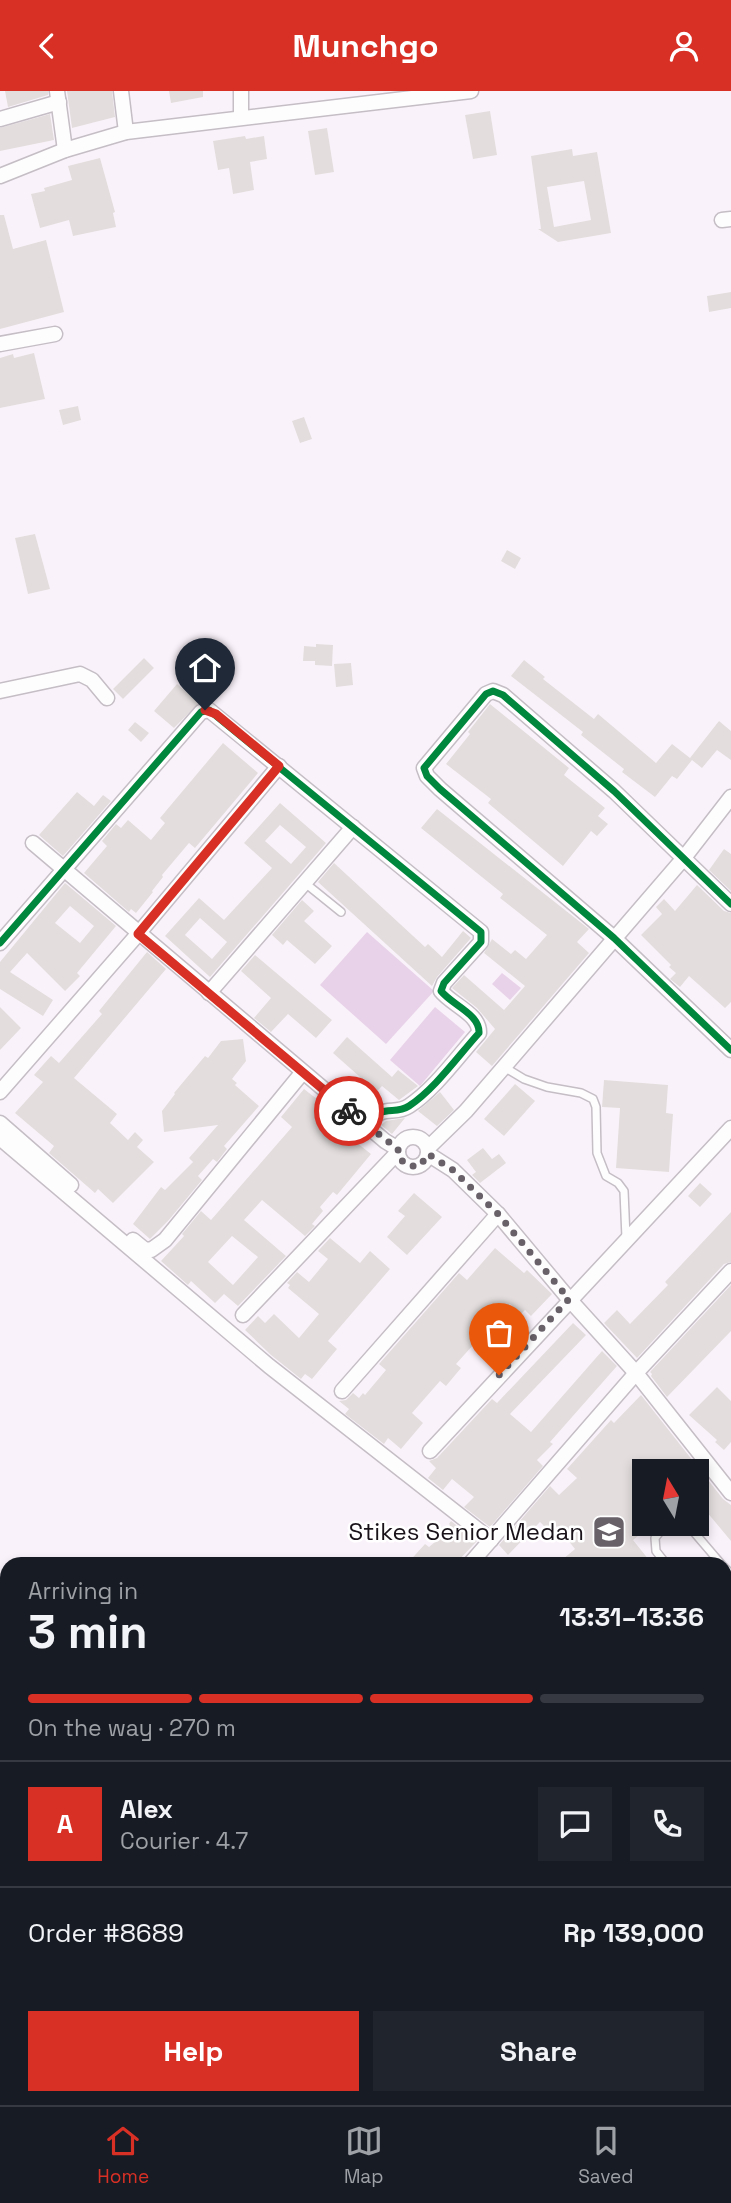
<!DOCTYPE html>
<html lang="en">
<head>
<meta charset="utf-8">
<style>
  body { margin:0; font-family:"Space Grotesk",sans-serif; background:#20242c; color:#f1f3f6; height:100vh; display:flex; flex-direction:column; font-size:26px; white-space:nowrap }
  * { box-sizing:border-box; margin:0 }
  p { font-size:23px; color:#9ea1a6 }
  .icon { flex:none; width:38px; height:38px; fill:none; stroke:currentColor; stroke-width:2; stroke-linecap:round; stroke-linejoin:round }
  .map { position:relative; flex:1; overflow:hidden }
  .side { position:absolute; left:0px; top:1466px; width:732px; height:548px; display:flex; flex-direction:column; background:#171b24; border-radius:21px 21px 0 0; box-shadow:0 4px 10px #0003 }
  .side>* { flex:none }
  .needle { width:46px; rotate:350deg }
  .fabs { position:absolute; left:632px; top:1368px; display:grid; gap:14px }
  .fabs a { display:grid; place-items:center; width:77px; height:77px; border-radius:0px; background:#171b24; box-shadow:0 4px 10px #0003; font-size:35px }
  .pin { position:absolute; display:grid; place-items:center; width:60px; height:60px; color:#fff; margin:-72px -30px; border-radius:50% 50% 50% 0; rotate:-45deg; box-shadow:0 0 7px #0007 }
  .pin .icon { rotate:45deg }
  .courier { position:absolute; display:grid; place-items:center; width:70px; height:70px; margin:-35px; border:5px solid #d93025; border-radius:50%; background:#fff; color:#222; box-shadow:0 2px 9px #0007 }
  .summary em { font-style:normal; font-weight:600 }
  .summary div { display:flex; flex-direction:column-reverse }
  .summary { display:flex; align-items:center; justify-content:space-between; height:119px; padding:0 28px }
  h1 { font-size:46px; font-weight:600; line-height:52px }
  .bar { display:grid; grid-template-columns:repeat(4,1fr); gap:10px 7px; align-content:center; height:84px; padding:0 28px }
  .bar i { height:9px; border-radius:5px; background:#363941 }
  .bar .active { background:#d93025 }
  .bar p { grid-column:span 4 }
  .line { display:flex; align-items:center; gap:18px; padding:0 28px; border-top:2px solid #363941 }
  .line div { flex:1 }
  .round { display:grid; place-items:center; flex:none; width:74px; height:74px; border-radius:0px; background:#20242c }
  .primary-button { display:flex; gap:14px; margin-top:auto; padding:14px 28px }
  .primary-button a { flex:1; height:80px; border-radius:0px; background:#d93025; color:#fff; font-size:28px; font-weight:600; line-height:80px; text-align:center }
  .primary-button a+a { background:#20242c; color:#f1f3f6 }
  header { display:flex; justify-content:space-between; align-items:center; height:91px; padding:0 28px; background:#d93025; color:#fff; font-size:32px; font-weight:600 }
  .tabs { display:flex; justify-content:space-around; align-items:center; height:98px; border-top:2px solid #363941; background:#171b24; font-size:19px; color:#9ea1a6 }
  .tabs a { display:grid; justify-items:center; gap:4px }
  .tabs .active { color:#d93025 }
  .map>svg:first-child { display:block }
</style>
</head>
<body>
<header><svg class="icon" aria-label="back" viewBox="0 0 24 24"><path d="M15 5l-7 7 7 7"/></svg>Munchgo<svg class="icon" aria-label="person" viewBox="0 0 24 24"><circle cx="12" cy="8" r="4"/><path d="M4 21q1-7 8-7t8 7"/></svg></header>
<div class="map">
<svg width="731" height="2014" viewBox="0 0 731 2014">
  <rect width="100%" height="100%" fill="#faf2fa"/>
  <!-- green -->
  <g fill="#e8d2e9">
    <polygon points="367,841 434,900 386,953 320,894"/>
    <polygon points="502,882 521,897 510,909 492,893"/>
    <polygon points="435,916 465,941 420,995 390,969"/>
  </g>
  <!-- building -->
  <g fill="#e3dedd" fill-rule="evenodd">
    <polygon points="5,0 48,0 48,4 8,16"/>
    <polygon points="67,0 112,0 115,26 72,37"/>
    <polygon points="169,0 203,0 203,6 171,12"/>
    <polygon points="490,20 497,64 473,68 465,24"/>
    <polygon points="50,23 54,49 0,60 0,37"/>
    <polygon points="327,37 334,81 315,84 308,40"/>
    <polygon points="245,45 246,48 264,45 267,68 250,71 254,99 233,103 229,77 218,79 213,50"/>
    <path d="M572 58 573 65 597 61 611 142 558 151 538 138H541L531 65ZM584 90 591 129 554 136 547 96Z"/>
    <polygon points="100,67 115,121 113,122 116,136 73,145 69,129 40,137 31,103 45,100 44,97 72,89 68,75"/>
    <polygon points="0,124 4,124 13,158 46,149 64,221 0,238"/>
    <polygon points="731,201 731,217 709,221 707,205"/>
    <polygon points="34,262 45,308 0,317 0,267 13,263 14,267"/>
    <polygon points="78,315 81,329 63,334 59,319"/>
    <polygon points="304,326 312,348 300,352 292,330"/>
    <polygon points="35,443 50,498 28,503 15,447"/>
    <polygon points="507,459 521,467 515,478 501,470"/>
    <polygon points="316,553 333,554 332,575 315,574 315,570 303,570 304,555 316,556"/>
    <polygon points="144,567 154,577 123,608 113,598"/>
    <polygon points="524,569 545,586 543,588 594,628 598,623 656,672 672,653 690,667 719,630 731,640 731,669 717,659 702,677 692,669 677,688 672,685 655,706 622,681 624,678 581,644 583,641 511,585"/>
    <polygon points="351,572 353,594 336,596 334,573"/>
    <polygon points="177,593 199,612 174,637 154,620"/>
    <polygon points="490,613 569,677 564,684 605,717 598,725 608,733 597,745 591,740 563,775 488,712 491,708 446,673 470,643 468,641"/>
    <polygon points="135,631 149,642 141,651 128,639"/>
    <polygon points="223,652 258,682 195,757 189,752 162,784 163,786 152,800 153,801 136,822 131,818 129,821 84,782 107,755 102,750 116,733 121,737 128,729 151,749 165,732 160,727"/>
    <polygon points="77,701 94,715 103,704 111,710 63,765 39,744"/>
    <path d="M280 712 326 752 210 886 165 845 199 807 224 829 272 777 244 752ZM280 734 306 756 291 773 265 750ZM200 827 227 851 212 868 185 844Z"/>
    <polygon points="437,718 589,838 577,851 589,862 492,975 476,961 495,938 477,917 452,897 464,884 504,919 525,895 484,862 491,850 492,848 511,863 515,859 526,868 547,844 500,807 503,803 421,737"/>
    <polygon points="724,758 731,763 731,800 709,779"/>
    <polygon points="334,772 425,856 428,853 442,866 463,840 471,847 437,886 432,895 318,791"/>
    <path d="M65 792 116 835 77 882 80 885 65 900 27 862 10 881 53 909 43 925 0 898V871ZM70 815 94 835 80 852 55 832Z"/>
    <polygon points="697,794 724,820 731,822 731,911 725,917 689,885 680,896 670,888 676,882 669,876 671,874 641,844 662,823 656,816 664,808 675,820"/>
    <polygon points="302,809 314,820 304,830 332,855 315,873 287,849 283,854 272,844"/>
    <polygon points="147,861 166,878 74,987 117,1023 110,1032 128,1049 135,1041 143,1049 137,1056 154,1071 113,1112 98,1098 95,1102 49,1062 54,1055 15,1022 43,991 34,984 51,965 59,972 102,923 99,920"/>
    <polygon points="255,864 332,929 316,947 288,923 271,941 254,927 271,907 241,880"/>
    <polygon points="0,916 21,937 0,959"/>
    <polygon points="347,946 392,986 398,979 418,995 399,1009 382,995 361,1017 346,1002 360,986 333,962"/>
    <polygon points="243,948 246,970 232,988 237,992 235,994 259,1015 224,1055 227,1058 217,1071 213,1068 198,1085 202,1089 168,1130 150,1148 133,1133 161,1096 165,1099 193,1071 189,1067 218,1034 164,1041 162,1020 175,1003 174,1002 205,965 208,967 221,950"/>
    <polygon points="604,989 668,994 666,1022 673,1023 669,1081 616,1077 620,1017 602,1016"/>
    <polygon points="515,993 535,1010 504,1045 484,1028"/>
    <path d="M304 998 353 1036 347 1044 371 1063 337 1104 333 1101 320 1116 323 1120 312 1133 315 1135 305 1145 262 1109 244 1129 286 1165 238 1215 224 1203 215 1212 191 1190 188 1194 161 1170 184 1145 182 1143 201 1120 211 1129 292 1036 281 1026ZM232 1145 258 1166 233 1194 208 1171Z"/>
    <polygon points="440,1001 454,1019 437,1035 418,1020"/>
    <polygon points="405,1027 392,1043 381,1034 386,1030"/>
    <polygon points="483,1057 492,1068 499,1063 506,1072 480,1092 472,1084 476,1081 467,1069"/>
    <polygon points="700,1092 712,1103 700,1116 688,1105"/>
    <polygon points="414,1102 442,1126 407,1164 387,1146 405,1125 398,1120"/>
    <polygon points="731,1121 731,1171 724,1173 637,1267 604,1232 617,1219 630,1233 668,1194 665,1191"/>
    <polygon points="330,1147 360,1172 370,1160 390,1178 328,1250 337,1258 312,1288 305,1283 301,1288 271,1264 245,1239 258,1225 265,1232 274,1223 299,1247 319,1223 288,1197 290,1194 287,1192 297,1181 309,1191 328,1168 318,1160"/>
    <polygon points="495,1157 524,1182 527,1179 552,1203 531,1225 525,1219 521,1223 510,1213 456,1273 461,1277 446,1295 440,1290 412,1322 423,1332 401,1358 388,1347 384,1353 345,1323 349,1318 339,1310 346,1309 353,1302 359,1307 363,1302 365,1304 386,1279 379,1273 459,1182 467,1189"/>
    <polygon points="731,1194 731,1240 667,1306 651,1285 652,1283 650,1281"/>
    <polygon points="573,1232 586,1244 510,1323 531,1341 602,1260 617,1275 550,1351 553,1353 537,1369 543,1375 490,1436 464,1416 474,1406 452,1388 443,1399 428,1387 436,1377 429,1370 437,1367 492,1308 497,1312"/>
    <polygon points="717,1296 731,1310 731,1351 724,1359 715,1351 717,1349 689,1324"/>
    <polygon points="641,1304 723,1408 731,1414 731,1450 696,1408 696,1381 657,1381 644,1368 644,1440 633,1449 653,1474 556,1474 575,1458 557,1435 551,1442 540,1431 508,1464 499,1454 550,1395 559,1404 577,1387 567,1378 611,1329 614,1332"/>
    <polygon points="451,1430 477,1450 454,1474 406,1474 425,1453 429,1456 435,1451 450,1434 449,1433"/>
  </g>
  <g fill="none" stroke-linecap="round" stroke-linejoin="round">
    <defs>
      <g id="lane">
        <polyline points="305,792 341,821"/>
        <polyline points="504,976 524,988 547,996 581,1002 593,1008 596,1016 597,1062 606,1085 618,1092 624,1100 626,1147"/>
        <polyline points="666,1433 655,1447 656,1460 667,1474"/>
        <polyline points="687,1433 722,1474"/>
        <polyline points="724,1476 731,1483"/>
        <polyline points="724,1543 731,1551"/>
        <polyline points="554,2007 559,2014"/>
      </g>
      <g id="street">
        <polyline points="57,0 65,59"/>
        <polyline points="121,0 126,41"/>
        <polyline points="241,0 241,26"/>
        <polyline points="0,28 59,11"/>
        <polyline points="0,85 65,59 126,41 471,0"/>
        <polyline points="722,129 731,128"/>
        <polyline points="0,253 55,243"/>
        <polyline points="0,600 80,583 92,589 107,607"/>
        <polyline points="33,752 385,1050 398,1058"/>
        <polyline points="731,813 614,700 503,604 493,600 486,603 424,677 427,685 440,698 614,847 731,959"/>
        <path d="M0 852 201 621 209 619 481 841V851L444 892 441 900C452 914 480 923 479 942 458 965 435 998 409 1015 394 1025 383 1012 366 1033"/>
        <polyline points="209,902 353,736"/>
        <polyline points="0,1001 138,843 279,675"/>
        <polyline points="0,1032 71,1094"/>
        <circle cx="413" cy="1061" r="15"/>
        <polyline points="0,1047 269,1275 491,1449"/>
        <polyline points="428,1057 466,1020 683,768 731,706"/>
        <polyline points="428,1063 453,1079 498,1123 569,1208 636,1282 731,1402"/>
        <polyline points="133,1149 144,1158 151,1159 165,1149 302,982"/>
        <polyline points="243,1224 398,1061"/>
        <polyline points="342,1300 498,1123"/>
        <polyline points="430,1360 731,1037"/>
        <polyline points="469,1474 636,1282 731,1180"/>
        <polyline points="0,1989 7,1981"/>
        <polyline points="280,2007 291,2014"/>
        <polyline points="501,2007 506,2014"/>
        <polyline points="724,2007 728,2014"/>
      </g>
      <g id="highway">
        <polyline points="724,1953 731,1948"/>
        <polyline points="724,1992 731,1988"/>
        <polyline points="635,2014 644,2007"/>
        <polyline points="691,2014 701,2007"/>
      </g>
    </defs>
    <!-- lane casing -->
    <use href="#lane" stroke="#c5bec5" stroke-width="10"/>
    <!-- street casing -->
    <use href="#street" stroke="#c5bec5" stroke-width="17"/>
    <!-- highway casing -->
    <use href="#highway" stroke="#aca2ac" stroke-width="29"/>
    <!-- lane -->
    <use href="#lane" stroke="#fefdfe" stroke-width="7"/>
    <!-- street -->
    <use href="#street" stroke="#fefdfe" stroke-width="14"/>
    <!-- highway -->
    <use href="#highway" stroke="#dcd5dc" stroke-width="26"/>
    <defs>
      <g id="cycleway">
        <polyline points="731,813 614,700 503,604 493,600 486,603 424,677 427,685 440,698 614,847 731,959"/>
        <path d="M0 852 201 621 209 619 481 841V851L444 892 441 900C452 914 480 923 479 942 458 965 435 998 409 1015 394 1025 383 1012 366 1033"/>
      </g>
    </defs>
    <!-- cycleway casing -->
    <use href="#cycleway" stroke="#fff" stroke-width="11"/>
    <!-- cycleway -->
    <use href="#cycleway" stroke="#00873e" stroke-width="7"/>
  </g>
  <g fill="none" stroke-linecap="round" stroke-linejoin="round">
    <!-- done -->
    <polyline stroke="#686168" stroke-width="7" stroke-dasharray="0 12.6" points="349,1020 398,1058 399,1067 408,1075 420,1075 428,1063 453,1079 498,1123 569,1208 499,1284"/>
    <!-- route -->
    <polyline stroke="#d93025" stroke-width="9" points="205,619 216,623 279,675 138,843 349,1020"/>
  </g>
  <!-- icons -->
  <defs>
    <symbol id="university-square" viewBox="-11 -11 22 22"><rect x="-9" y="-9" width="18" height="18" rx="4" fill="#686168" stroke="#fff"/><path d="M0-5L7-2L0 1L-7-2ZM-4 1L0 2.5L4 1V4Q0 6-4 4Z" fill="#fff"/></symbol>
  </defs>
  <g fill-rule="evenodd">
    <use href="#university-square" x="590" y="1422" width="38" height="38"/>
  </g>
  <g text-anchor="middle" stroke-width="5" stroke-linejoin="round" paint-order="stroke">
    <!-- poi labels -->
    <g font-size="24" fill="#191319" stroke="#fff" text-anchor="end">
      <text x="584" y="1449">Stikes Senior Medan</text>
    </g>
  </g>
</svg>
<div class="fabs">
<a><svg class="needle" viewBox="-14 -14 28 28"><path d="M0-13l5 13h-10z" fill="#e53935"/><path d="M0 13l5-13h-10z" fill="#9ea1a6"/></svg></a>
</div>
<div class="pin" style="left:499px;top:1284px;background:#ea580c"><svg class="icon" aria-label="bag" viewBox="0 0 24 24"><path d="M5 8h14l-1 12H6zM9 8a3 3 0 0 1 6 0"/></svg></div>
<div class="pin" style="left:205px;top:619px;background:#1f2937"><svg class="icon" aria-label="home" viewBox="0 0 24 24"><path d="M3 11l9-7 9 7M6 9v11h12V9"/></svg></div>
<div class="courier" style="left:349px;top:1020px"><svg class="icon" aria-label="bike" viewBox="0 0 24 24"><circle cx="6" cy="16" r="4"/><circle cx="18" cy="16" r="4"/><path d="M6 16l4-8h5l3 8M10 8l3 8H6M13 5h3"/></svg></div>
<section class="side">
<div class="summary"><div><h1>3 min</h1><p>Arriving in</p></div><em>13:31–13:36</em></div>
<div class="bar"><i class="active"></i><i class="active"></i><i class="active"></i><i></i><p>On the way · 270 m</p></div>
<div class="line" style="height:126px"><b class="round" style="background:#d93025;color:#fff">A</b><div><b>Alex</b><p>Courier · 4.7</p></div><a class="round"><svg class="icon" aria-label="chat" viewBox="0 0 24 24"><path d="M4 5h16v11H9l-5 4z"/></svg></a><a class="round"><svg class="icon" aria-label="phone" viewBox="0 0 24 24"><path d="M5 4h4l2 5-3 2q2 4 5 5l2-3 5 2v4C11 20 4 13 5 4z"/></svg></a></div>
<div class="line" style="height:91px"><div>Order #8689</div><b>Rp 139,000</b></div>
<div class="primary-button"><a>Help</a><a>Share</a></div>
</section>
</div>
<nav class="tabs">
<a class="active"><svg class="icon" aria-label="home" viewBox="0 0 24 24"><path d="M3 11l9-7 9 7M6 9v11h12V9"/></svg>Home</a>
<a><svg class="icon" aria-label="map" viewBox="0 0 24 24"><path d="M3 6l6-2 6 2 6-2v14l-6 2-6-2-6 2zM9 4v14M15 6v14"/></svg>Map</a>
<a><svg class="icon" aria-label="saved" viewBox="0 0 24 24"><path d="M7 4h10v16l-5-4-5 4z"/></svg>Saved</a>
</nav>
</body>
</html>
